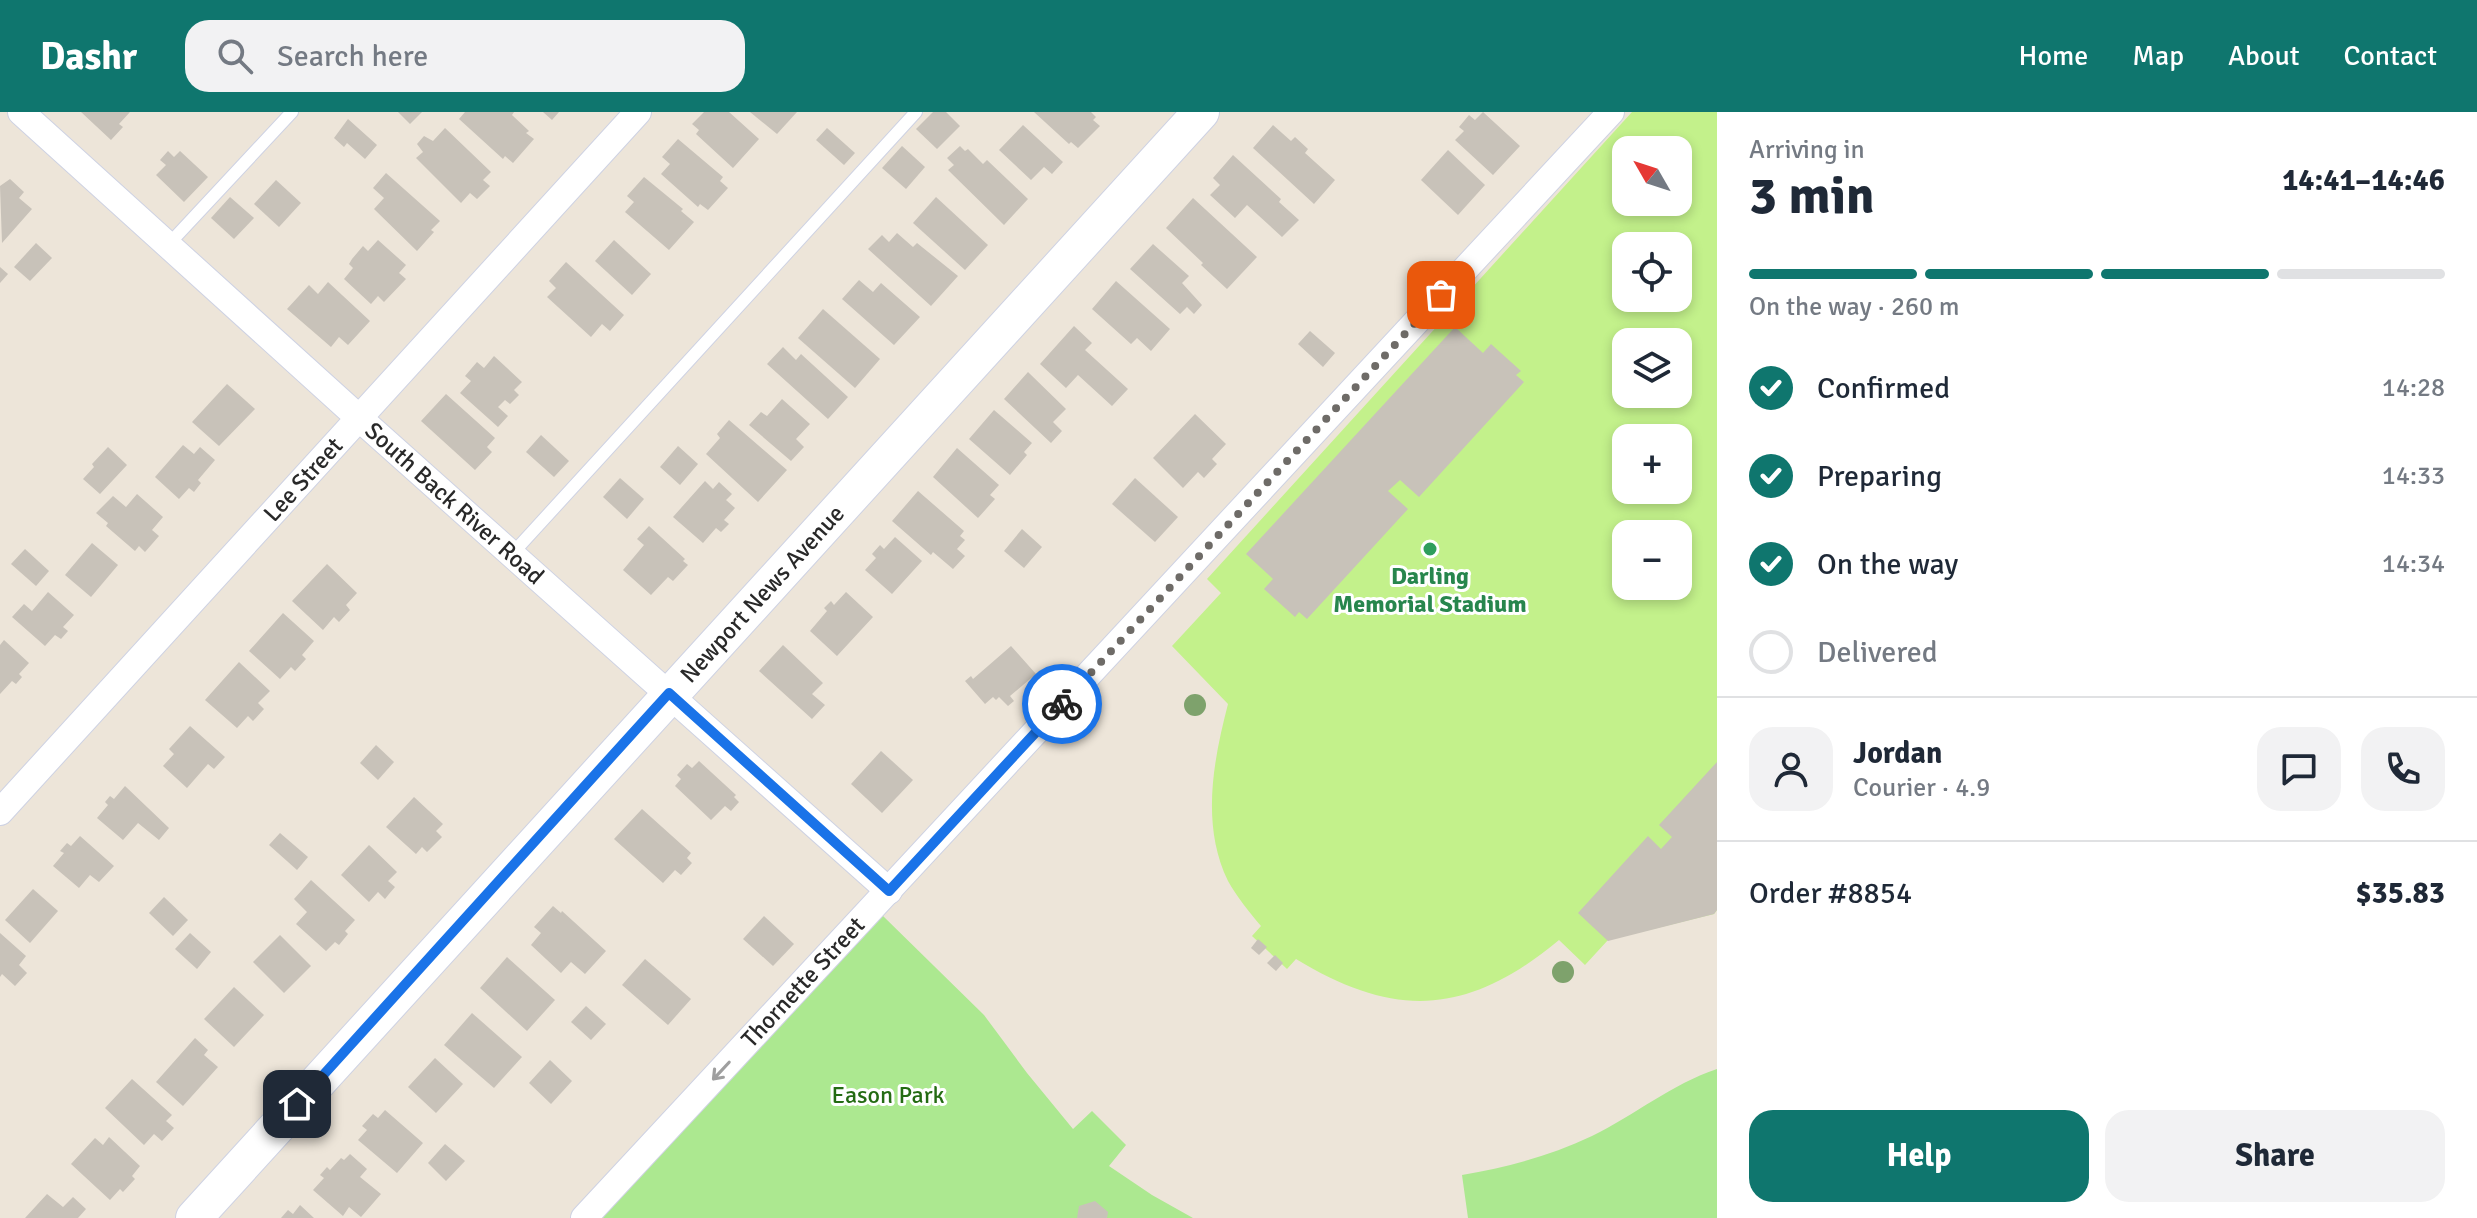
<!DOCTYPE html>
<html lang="en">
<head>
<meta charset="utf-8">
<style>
  body { margin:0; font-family:Signika,sans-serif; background:#f2f2f3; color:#1f2937; height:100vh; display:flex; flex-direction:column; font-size:30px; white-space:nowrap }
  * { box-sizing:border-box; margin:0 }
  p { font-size:26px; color:#747a83 }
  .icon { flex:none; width:44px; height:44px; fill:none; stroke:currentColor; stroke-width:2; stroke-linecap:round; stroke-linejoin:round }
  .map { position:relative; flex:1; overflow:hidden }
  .side { display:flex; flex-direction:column; background:#fff; width:760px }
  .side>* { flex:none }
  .needle { width:52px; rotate:309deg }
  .tools { position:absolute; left:1612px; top:24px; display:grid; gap:16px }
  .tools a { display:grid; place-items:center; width:80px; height:80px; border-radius:16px; background:#fff; box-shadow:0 4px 12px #0003; font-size:40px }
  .pin { position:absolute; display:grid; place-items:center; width:68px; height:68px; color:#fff; margin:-34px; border-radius:16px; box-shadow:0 4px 12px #0006 }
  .courier { position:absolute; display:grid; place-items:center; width:80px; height:80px; margin:-40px; border:6px solid #1a73e8; border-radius:50%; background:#fff; color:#222; box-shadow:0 2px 10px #0007 }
  .head em { font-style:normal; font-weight:700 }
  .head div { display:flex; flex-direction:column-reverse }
  .head { display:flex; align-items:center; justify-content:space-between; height:136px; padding:0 32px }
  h1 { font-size:52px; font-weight:700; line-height:60px }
  .bar { display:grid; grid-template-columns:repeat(4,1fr); gap:12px 8px; align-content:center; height:96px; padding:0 32px }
  .bar i { height:10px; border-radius:6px; background:#e0e1e3 }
  .bar .selected { background:#0f766e }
  .bar p { grid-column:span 4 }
  .line { display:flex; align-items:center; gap:20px; padding:0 32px; border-top:2px solid #e0e1e3 }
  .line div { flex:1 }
  .round { display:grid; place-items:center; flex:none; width:84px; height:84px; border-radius:24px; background:#f2f2f3 }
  ol { padding:0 32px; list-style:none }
  li { display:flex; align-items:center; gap:24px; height:88px }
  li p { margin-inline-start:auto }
  li .icon { padding:8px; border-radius:50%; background:#0f766e; color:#fff; stroke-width:4 }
  li:last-child { color:#747a83 }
  li i { width:44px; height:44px; border:4px solid #e0e1e3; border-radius:50% }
  .action { display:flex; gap:16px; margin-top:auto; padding:16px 32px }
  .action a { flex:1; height:92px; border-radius:24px; background:#0f766e; color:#fff; font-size:32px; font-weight:700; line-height:92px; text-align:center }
  .action a+a { background:#f2f2f3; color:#1f2937 }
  header { display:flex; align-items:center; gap:48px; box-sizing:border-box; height:112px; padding:0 40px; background:#0f766e; color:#fff }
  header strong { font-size:38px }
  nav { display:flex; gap:44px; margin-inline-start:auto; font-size:28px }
  .search { width:560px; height:72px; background:#f2f2f3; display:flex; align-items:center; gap:20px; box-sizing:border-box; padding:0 28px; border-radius:24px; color:#747a83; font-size:30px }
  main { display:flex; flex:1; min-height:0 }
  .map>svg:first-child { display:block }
</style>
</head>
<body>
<header>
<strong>Dashr</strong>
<div class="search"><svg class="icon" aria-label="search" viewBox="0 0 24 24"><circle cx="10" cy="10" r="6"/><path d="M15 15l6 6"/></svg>Search here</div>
<nav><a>Home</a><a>Map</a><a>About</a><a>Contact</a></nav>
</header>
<main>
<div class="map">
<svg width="1717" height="1106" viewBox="0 0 1717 1106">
  <rect width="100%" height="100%" fill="#ede5d9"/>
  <!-- green -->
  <g fill="#ace890">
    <polygon points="883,804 984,903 1027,961 1073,1017 1092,999 1126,1033 1109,1054 1152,1083 1193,1106 602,1106"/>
    <path d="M1717 957V1106H1468L1462 1063C1508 1055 1550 1044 1592 1024 1635 1003 1672 972 1717 957Z"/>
  </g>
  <!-- pitch -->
  <path fill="#c3f18b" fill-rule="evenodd" d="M1632 0H1717V798L1714 802 1608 828 1585 853 1559 828C1469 903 1396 908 1296 847L1287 857 1252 824 1261 814C1249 800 1237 785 1228 769 1201 713 1213 650 1228 592L1172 534 1221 481 1207 467ZM1626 38H1678V90H1626ZM1626 134H1678V186H1626ZM1626 230H1678V282H1626ZM1626 326H1678V378H1626ZM1626 422H1678V474H1626Z"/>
  <!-- building -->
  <g fill="#c8c2b9">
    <polygon points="81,0 130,0 119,12 123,15 111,28"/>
    <polygon points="398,0 422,0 410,12"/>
    <polygon points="465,0 514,0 512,3 529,19 526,21 534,27 513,51 505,44 503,47 459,7"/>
    <polygon points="543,0 559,0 552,8"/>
    <polygon points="704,0 729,0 759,27 733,56 696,22 699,18 692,12"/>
    <polygon points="750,0 797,0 777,22"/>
    <polygon points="933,0 946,0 960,14 937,37 916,17"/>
    <polygon points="1034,0 1091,0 1096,5 1093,8 1100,14 1078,36 1071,30 1069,32"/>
    <polygon points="1483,0 1520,34 1493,63 1455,28 1464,19 1459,15 1469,3 1475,8"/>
    <polygon points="348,7 377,33 365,47 347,31 344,35 334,26"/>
    <polygon points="1023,13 1063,50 1052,62 1044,55 1031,68 999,38"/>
    <polygon points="1273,13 1291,29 1295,25 1308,37 1305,41 1335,68 1314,92 1253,36"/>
    <polygon points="445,16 491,60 483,68 490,74 477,87 470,81 461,91 416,46 423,40 417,32 424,24 433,29"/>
    <polygon points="827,16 855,41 844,53 816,28"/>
    <polygon points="678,27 723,65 720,69 728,76 708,98 700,92 698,95 661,62 670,52 662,45"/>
    <polygon points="902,34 925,55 906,77 882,56"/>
    <polygon points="960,34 965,39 968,37 983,52 987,48 1028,87 1004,113 948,58 954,53 947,46"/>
    <polygon points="1448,38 1485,73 1458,103 1421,68"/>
    <polygon points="168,39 174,45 180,39 208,65 184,90 156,63 166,53 160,48"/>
    <polygon points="1233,43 1281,87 1279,90 1299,108 1282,125 1247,93 1235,106 1210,83 1220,73 1213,66"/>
    <polygon points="386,61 440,109 431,118 434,120 417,139 374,97 384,86 373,76"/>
    <polygon points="644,65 683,97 681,99 694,110 669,138 625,100 634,90 627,84"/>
    <polygon points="10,67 24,80 19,86 32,97 2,131 0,74"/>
    <polygon points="276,68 301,91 279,115 254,92"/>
    <polygon points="230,85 254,106 234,127 211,106"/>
    <polygon points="936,85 988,133 965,158 913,111"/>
    <polygon points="1193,86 1257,145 1227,177 1201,153 1203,151 1166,116"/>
    <polygon points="897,121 913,135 917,131 958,164 931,194 868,137 882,123 889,130"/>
    <polygon points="378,128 406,153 399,161 406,167 384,190 378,184 371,192 344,167 353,156 349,152 352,147 363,134 368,139"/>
    <polygon points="614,128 651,162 632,183 595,149"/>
    <polygon points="36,131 52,146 30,169 14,155"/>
    <polygon points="1153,132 1189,164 1182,171 1202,193 1194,202 1187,195 1180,202 1130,157"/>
    <polygon points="566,150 624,203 610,219 602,212 591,225 547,185 556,176 549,169"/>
    <polygon points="0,155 8,162 0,171"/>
    <polygon points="859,168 873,180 881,171 920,205 894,233 842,187"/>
    <polygon points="1116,169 1170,217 1151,239 1137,226 1131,232 1092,197"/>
    <polygon points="328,170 370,209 348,233 339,225 331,235 287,197 309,173 318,182"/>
    <polygon points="823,197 880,247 855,276 798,226"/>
    <polygon points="1074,214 1092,231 1085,238 1128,277 1112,294 1078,263 1066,276 1040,252"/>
    <polygon points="1455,215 1483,241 1491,232 1521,259 1516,263 1524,270 1419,385 1400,368 1388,379 1408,397 1307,507 1299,500 1295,505 1264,477 1273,467 1246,442"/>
    <polygon points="1310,219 1335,241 1323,255 1298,232"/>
    <polygon points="783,235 796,248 801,242 848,285 828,307 767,252"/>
    <polygon points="494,244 522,270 514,278 519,283 510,292 505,288 498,295 508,304 498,315 460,281 471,269 465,264 477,250 484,256"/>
    <polygon points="1028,260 1066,297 1053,310 1062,319 1051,331 1004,287"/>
    <polygon points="227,272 255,297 219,334 192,310"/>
    <polygon points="446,282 495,326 487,335 492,340 475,358 421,309"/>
    <polygon points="782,287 810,312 796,327 804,335 791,349 749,313 761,300 767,304"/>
    <polygon points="994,298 1032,331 1024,340 1027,343 1010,363 969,327"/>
    <polygon points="1195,302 1226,332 1212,347 1217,352 1204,366 1198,360 1183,376 1153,346"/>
    <polygon points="729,308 787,358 758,390 706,342 720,326 717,322"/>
    <polygon points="541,323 569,349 554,365 526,340"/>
    <polygon points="183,333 194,342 200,335 215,348 198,368 201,371 194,380 189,376 179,387 155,365"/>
    <polygon points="678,334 698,352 680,373 660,355"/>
    <polygon points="108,335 127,353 100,382 83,367 94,355 92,352"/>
    <polygon points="957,336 999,373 990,383 995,387 978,406 933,365"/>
    <polygon points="620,366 644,387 627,407 603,385"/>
    <polygon points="1135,366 1178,405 1155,430 1112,392"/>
    <polygon points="705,369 713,377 719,370 732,382 726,388 735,396 724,408 729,412 721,420 716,416 703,431 673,405"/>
    <polygon points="918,379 964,419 960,424 965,428 957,437 965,444 953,457 933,440 931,443 892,409"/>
    <polygon points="137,382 163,405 152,418 159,424 145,440 139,434 135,439 106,414 108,411 96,401 113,384 126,395"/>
    <polygon points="649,414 685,447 683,449 688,453 673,469 668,465 651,483 623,458 644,433 637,427"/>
    <polygon points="1022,417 1042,435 1024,456 1004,439"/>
    <polygon points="895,425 922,449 892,482 865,458 876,446 872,442 880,433 884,437"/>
    <polygon points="92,431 118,453 91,485 65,463"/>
    <polygon points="25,437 49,459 36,474 11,452"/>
    <polygon points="327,452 357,481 346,493 350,498 339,510 334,505 323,518 292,489"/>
    <polygon points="48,480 74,503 63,515 68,519 61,527 55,523 45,534 12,505 24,492 32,499"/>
    <polygon points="846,480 873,505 837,544 810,519 827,499 824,496 831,489 834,493"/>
    <polygon points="283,501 314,529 302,543 306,547 295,559 291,555 280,567 249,539"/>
    <polygon points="4,528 29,551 19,562 22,565 16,572 12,569 0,582 0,533"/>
    <polygon points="783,533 823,571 812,582 825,593 812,607 759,559"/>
    <polygon points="1011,534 1036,562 1010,584 1014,589 1008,594 999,585 996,588 993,585 985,592 965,569 971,564 973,567"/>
    <polygon points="239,550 270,579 258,591 264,597 253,609 248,604 237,616 205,588"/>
    <polygon points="190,614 225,645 214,657 208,652 187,676 163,654 174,642 169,637"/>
    <polygon points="376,633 394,650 378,668 360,651"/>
    <polygon points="881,639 913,668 882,701 851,672"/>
    <polygon points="699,649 736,683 734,685 739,690 731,699 725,694 711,708 675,674 681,667 677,663 687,652 692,656"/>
    <polygon points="1717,650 1717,798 1714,802 1608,829 1578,801 1648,724 1661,737 1672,725 1659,713"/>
    <polygon points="125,674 169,716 159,728 138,711 123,728 97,706 108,693 105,690 110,684 114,687"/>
    <polygon points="414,685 443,712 436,719 442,725 427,740 422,735 416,742 386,715"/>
    <polygon points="642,697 691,741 687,746 692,751 681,763 675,758 663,771 614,727"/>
    <polygon points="280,721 308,745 297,758 269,733"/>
    <polygon points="80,724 114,754 99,770 90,763 79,776 53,754 64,741 60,739 67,731 71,734"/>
    <polygon points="369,733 397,760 388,769 395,775 389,782 385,787 378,780 369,790 341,763"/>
    <polygon points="311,768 355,808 345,819 348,822 339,833 335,830 326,839 296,812 307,800 294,787"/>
    <polygon points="33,777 58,799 30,831 5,808"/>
    <polygon points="164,785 188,808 173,824 149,801"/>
    <polygon points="553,794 561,801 562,799 606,839 585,862 571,850 561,861 531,833 541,821 534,815"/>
    <polygon points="764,804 794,832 773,854 743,827"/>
    <polygon points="0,821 26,844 19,853 27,861 15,874 2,862 0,865"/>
    <polygon points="190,821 211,840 197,857 175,837"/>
    <polygon points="280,823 311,854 284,881 253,850"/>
    <polygon points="1258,827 1267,835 1259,843 1251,836"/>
    <polygon points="1275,843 1283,851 1276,859 1267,851"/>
    <polygon points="507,845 555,888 527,919 480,876"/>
    <polygon points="645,847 691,887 668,913 622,873"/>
    <polygon points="234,875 264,903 234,935 204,907"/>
    <polygon points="586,894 606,912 591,928 571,910"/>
    <polygon points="472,901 522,945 494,976 444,933"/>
    <polygon points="195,926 208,938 204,943 218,955 183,994 156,970"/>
    <polygon points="435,946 463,972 436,1001 408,975"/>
    <polygon points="550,948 572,969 551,992 529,971"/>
    <polygon points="132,967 172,1003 166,1009 174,1016 162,1029 154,1022 144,1033 105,996"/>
    <polygon points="385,998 423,1031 397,1061 358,1028 367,1018 362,1014 373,1002 378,1006"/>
    <polygon points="109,1025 140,1054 132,1064 135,1067 123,1080 120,1077 110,1088 71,1052 95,1026 103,1033"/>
    <polygon points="445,1032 465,1049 446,1069 428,1051"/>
    <polygon points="350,1042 367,1057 360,1065 381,1082 361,1105 349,1095 343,1104 313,1078 324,1066 320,1063 327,1055 330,1058 341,1046 344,1048"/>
    <polygon points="47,1082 63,1095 73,1085 86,1097 78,1106 25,1106"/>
    <polygon points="1095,1089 1108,1100 1107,1106 1077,1106 1079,1094"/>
    <polygon points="300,1093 314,1106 281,1106 288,1098 293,1102"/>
  </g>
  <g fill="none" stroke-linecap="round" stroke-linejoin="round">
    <defs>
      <g id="lane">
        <polyline points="168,133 292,0"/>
        <polyline points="512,442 916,0"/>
      </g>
      <g id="street">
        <path id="s1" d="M21 0 359 306 889 779"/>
        <path id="s2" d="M0 700 638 0"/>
        <path id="s3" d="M584 1106 1611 0"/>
      </g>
      <g id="secondary">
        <path id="s4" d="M194 1106 1201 0"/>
      </g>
    </defs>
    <!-- lane casing -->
    <use href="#lane" stroke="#ced2e3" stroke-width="14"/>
    <!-- street casing -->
    <use href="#street" stroke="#ced2e3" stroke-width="28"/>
    <!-- secondary casing -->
    <use href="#secondary" stroke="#ced2e3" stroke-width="38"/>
    <!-- lane -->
    <use href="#lane" stroke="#fff" stroke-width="12"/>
    <!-- street -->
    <use href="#street" stroke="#fff" stroke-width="26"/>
    <!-- secondary -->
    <use href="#secondary" stroke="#fff" stroke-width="36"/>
  </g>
  <!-- trees -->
  <g fill="#7ea26c">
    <circle cx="1195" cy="593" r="11"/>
    <circle cx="1563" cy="860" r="11"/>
  </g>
  <!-- one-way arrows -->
  <defs><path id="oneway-shaft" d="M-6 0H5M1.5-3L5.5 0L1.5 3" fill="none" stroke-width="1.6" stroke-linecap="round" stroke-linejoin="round" transform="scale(2)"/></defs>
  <use stroke="#9f9f9f" href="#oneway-shaft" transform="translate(721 959) rotate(133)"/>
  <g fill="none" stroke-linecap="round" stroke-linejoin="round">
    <!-- done -->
    <polyline stroke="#6e6b67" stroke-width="8" stroke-dasharray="0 14.4" points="1062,592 1441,183"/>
    <!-- route -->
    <polyline stroke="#1a73e8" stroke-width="10" points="297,992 669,581 889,779 1062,592"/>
  </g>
  <!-- markers -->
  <circle fill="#2e9e5b" stroke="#fff" stroke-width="3" cx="1430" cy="437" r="8"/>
  <g text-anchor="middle" stroke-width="6" stroke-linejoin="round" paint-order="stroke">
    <!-- street labels -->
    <g font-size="24" fill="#292929" stroke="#fff">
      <text dy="8" stroke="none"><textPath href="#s2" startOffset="450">Lee Street</textPath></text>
      <text dy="8" stroke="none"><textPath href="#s1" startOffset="584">South Back River Road</textPath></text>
      <text dy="8" stroke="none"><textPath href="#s4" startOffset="844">Newport News Avenue</textPath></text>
      <text dy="8" stroke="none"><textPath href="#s3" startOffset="322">Thornette Street</textPath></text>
    </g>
    <!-- leisure labels -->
    <g font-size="24" font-weight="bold" fill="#27864d" stroke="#fff">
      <text x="1430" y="472">Darling<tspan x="1430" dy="28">Memorial Stadium</tspan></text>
    </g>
    <!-- park labels -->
    <g font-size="24" fill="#246b13" stroke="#fff">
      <text x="888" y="991">Eason Park</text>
    </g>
  </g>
</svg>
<div class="tools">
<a><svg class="needle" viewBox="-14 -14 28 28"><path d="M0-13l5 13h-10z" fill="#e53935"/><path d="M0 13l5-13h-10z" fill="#747a83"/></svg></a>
<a><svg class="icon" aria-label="locate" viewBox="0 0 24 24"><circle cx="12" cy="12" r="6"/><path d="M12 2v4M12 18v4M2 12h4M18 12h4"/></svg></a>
<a><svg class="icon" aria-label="layers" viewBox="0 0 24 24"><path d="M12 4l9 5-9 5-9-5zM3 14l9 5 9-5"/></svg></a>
<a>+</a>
<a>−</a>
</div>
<div class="pin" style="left:1441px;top:183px;background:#ea580c"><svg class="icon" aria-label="bag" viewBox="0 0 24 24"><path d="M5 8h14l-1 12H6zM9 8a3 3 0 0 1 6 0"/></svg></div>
<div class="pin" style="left:297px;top:992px;background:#1f2937"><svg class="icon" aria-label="home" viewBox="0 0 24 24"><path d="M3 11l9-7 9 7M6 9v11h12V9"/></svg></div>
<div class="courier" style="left:1062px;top:592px"><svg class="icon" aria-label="bike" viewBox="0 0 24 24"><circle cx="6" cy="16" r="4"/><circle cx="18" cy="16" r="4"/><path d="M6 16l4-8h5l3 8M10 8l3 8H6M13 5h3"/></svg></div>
</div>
<section class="side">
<div class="head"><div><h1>3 min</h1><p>Arriving in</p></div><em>14:41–14:46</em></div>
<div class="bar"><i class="selected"></i><i class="selected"></i><i class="selected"></i><i></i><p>On the way · 260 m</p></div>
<ol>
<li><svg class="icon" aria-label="check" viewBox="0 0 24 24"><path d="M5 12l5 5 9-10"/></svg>Confirmed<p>14:28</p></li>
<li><svg class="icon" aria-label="check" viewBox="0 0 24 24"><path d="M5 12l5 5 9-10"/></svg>Preparing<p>14:33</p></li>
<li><svg class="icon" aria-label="check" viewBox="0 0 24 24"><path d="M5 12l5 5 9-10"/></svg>On the way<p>14:34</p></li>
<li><i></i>Delivered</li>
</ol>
<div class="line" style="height:144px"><a class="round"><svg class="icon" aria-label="person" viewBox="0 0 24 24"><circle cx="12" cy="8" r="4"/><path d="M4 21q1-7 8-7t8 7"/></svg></a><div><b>Jordan</b><p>Courier · 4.9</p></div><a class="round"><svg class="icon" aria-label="chat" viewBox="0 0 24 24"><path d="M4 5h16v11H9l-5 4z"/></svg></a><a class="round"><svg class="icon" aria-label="phone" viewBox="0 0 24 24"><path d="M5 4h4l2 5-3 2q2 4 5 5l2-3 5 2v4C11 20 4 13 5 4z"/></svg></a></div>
<div class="line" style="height:104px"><div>Order #8854</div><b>$35.83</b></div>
<div class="action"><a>Help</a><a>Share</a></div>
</section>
</main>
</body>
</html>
